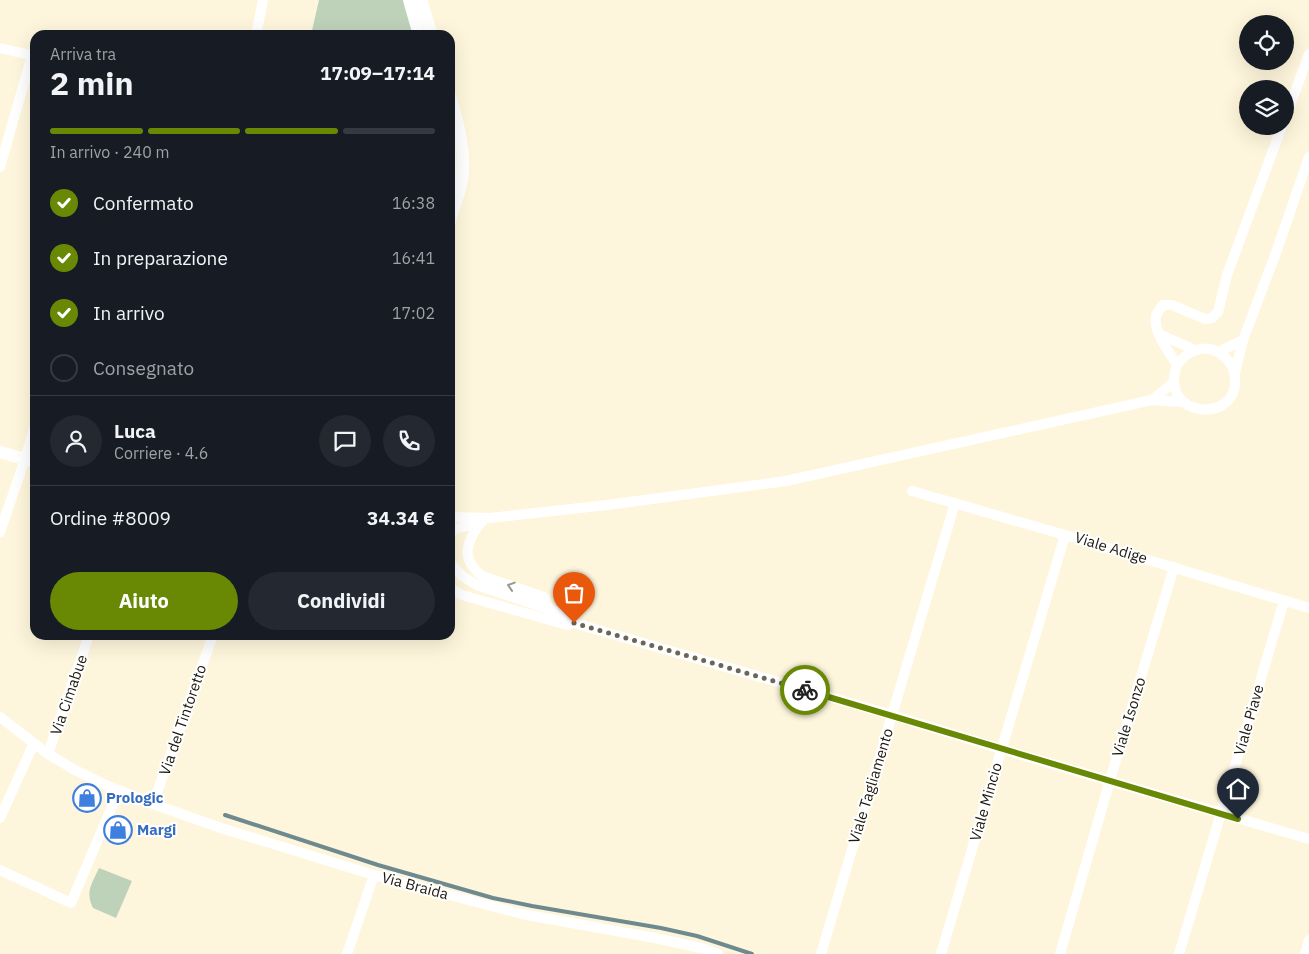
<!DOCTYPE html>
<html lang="it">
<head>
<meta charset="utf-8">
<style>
  body { margin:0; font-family:"IBM Plex Sans",sans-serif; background:#242831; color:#f1f3f6; height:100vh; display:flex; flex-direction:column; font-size:19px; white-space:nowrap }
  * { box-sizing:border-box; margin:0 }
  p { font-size:16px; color:#9ea1a6 }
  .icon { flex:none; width:28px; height:28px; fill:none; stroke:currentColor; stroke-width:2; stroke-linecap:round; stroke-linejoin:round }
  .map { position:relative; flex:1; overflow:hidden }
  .panel { position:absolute; left:30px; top:30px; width:425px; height:610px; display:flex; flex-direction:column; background:#171b24; border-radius:15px; box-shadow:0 5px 20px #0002 }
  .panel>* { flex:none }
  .buttons { position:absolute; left:1239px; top:15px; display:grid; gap:10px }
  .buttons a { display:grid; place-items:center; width:55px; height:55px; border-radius:50%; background:#171b24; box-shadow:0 5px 20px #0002; font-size:25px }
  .pin { position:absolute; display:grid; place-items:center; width:42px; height:42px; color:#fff; margin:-51px -21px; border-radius:50% 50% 50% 0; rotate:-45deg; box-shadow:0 0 5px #0007 }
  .pin .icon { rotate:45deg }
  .courier { position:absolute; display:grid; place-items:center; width:50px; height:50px; margin:-25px; border:4px solid #698905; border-radius:50%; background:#fff; color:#222; box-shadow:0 1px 6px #0007 }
  .summary em { font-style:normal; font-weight:700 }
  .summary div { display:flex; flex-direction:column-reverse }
  .summary { display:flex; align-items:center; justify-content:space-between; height:85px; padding:0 20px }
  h1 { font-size:32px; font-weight:700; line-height:38px }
  .bar { display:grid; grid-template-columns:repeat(4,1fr); gap:8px 5px; align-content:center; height:60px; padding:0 20px }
  .bar i { height:6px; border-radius:4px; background:#363941 }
  .bar .active { background:#698905 }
  .bar p { grid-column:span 4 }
  .line { display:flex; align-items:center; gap:12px; padding:0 20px; border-top:1px solid #363941 }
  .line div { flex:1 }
  .round { display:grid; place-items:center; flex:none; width:52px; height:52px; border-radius:26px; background:#242831 }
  ol { padding:0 20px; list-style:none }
  li { display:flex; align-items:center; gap:15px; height:55px }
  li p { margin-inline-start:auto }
  li .icon { padding:5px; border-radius:50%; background:#698905; color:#fff; stroke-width:4 }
  li:last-child { color:#9ea1a6 }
  li i { width:28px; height:28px; border:2px solid #363941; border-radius:50% }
  .primary-button { display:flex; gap:10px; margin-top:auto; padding:10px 20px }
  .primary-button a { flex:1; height:58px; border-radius:30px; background:#698905; color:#fff; font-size:20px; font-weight:700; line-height:58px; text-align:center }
  .primary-button a+a { background:#242831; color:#f1f3f6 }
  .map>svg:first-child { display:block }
</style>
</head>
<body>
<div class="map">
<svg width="1309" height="954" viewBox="0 0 1309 954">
  <rect width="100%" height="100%" fill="#fef6dc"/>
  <!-- green -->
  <g fill="#bed1b9">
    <polygon points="319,0 406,0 417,35 311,35"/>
    <path d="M99 868 132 881 116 918 93 908C85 891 92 884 99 868Z"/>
  </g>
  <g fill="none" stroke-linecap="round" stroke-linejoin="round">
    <!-- stream -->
    <polyline stroke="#6f8a8f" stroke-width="4" points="225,815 378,865 493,898 532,906 661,928 697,936 752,954"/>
    <!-- minor -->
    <g stroke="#fff" stroke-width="10">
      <polyline points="256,35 263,0"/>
      <polyline points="0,48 35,56"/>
      <polyline points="1285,119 1309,54"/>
      <polyline points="0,167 32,55"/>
      <polyline points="1159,334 1195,350"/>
      <polyline points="1218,352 1243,340"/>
      <path d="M1177 365C1189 348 1210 342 1226 358 1232 364 1235 371 1235 379 1238 424 1158 419 1177 365 1169 351 1153 333 1156 316 1157 312 1160 309 1163 305H1172L1205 319 1212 318 1218 312 1227 275 1282 126"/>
      <polyline points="1235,373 1243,340 1277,250 1309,157"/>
      <polyline points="1152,400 1174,382"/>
      <polyline points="912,491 1065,535 1309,608"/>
      <polyline points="450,517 490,518 607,505 786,481 1152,400 1184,402"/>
      <path d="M481 522C466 542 460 559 482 576L544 597 550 610"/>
      <polyline points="0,532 25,459 35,425"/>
      <polyline points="450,534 455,529 482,522"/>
      <polyline points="450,563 462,576 477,585 569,616 574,623"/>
      <polyline points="450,588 462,595 567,625 574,623 892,715 1001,749 1309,839"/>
      <polyline points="0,717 48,754 75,770 108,786 153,804 221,828 374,875 522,914 655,938 701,948 718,954"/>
      <polyline points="48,754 89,635"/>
      <polyline points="153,804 213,635"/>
      <polyline points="0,818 34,743"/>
      <polyline points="0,870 71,903 119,790"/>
      <polyline points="347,954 374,875"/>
      <polyline points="821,954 955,503"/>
      <polyline points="941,954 1065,535"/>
      <polyline points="1060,954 1110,780 1174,567"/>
      <polyline points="1179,954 1284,601"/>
      <polyline points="1305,954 1309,940"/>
    </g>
    <!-- tertiary -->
    <g stroke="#fff" stroke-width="12">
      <polyline points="409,0 419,35"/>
      <polyline points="421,0 432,35"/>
      <path d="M450 96C458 122 466 152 462 180 460 194 453 207 450 221"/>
      <polyline points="450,147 452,205"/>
      <polyline points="0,452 35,462"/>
    </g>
  </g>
  <!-- one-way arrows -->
  <defs><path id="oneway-chevron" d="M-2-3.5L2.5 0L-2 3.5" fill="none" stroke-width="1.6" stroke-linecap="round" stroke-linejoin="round" transform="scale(1.25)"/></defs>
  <use stroke="#999893" href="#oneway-chevron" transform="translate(511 586) rotate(-162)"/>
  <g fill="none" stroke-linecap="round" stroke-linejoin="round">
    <!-- done -->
    <polyline stroke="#6c6656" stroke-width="5" stroke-dasharray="0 9" points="574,623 805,690"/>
    <!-- route -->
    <polyline stroke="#698905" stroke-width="6" points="805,690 1238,819"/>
  </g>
  <!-- icons -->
  <defs>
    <symbol id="shop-ring" viewBox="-11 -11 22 22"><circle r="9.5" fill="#fff" stroke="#3f7fe0" stroke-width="1.5"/><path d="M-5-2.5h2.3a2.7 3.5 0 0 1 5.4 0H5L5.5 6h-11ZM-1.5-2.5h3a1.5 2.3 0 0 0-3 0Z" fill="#3f7fe0"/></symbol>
  </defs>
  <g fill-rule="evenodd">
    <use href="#shop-ring" x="71" y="782" width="32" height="32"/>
    <use href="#shop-ring" x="102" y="814" width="32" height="32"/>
  </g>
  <g text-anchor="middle" stroke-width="4" stroke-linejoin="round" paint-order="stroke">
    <!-- street labels -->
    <g font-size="15" fill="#1d190e" stroke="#fff">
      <text transform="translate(1111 548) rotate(17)" y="5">Viale Adige</text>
      <text transform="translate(69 695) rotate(-71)" y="5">Via Cimabue</text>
      <text transform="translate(1129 717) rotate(-73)" y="5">Viale Isonzo</text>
      <text transform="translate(183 720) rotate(-71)" y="5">Via del Tintoretto</text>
      <text transform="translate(1249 720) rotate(-74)" y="5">Viale Piave</text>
      <text transform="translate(871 786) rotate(-73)" y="5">Viale Tagliamento</text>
      <text transform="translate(986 802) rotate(-74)" y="5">Viale Mincio</text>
      <text transform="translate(415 886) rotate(15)" y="5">Via Braida</text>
    </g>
    <!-- shop labels -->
    <g font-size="15" font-weight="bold" fill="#366cbe" stroke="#fff" text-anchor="start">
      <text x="106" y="803">Prologic</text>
      <text x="137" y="835">Margi</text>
    </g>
  </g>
</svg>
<div class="buttons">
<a><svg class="icon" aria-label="locate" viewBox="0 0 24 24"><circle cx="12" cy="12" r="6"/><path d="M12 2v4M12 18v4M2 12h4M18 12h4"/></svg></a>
<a><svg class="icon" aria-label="layers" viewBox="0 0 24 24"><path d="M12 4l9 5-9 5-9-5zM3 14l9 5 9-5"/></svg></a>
</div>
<div class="pin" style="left:574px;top:623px;background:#ea580c"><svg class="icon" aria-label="bag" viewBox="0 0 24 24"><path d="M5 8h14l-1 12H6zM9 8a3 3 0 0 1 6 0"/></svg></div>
<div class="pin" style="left:1238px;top:819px;background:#1f2937"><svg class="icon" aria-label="home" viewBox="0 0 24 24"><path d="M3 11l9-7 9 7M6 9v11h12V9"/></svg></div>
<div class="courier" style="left:805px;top:690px"><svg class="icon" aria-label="bike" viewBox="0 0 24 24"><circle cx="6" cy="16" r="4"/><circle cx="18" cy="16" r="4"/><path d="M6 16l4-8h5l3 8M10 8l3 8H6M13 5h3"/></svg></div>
<section class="panel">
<div class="summary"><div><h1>2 min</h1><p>Arriva tra</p></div><em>17:09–17:14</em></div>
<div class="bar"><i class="active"></i><i class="active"></i><i class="active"></i><i></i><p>In arrivo · 240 m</p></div>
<ol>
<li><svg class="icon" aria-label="check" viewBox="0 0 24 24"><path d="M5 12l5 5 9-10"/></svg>Confermato<p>16:38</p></li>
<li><svg class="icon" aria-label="check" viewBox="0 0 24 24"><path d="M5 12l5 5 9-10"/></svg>In preparazione<p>16:41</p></li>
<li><svg class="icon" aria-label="check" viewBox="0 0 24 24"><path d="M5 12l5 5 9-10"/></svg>In arrivo<p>17:02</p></li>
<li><i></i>Consegnato</li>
</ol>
<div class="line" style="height:90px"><a class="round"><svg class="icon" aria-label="person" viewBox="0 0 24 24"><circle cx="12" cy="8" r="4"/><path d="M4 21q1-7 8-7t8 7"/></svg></a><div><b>Luca</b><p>Corriere · 4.6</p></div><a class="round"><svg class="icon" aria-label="chat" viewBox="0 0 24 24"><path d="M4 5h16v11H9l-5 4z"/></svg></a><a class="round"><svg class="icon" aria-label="phone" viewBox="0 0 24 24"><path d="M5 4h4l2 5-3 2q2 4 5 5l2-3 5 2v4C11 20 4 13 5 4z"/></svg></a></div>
<div class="line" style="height:65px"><div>Ordine #8009</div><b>34.34 €</b></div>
<div class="primary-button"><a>Aiuto</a><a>Condividi</a></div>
</section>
</div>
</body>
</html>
